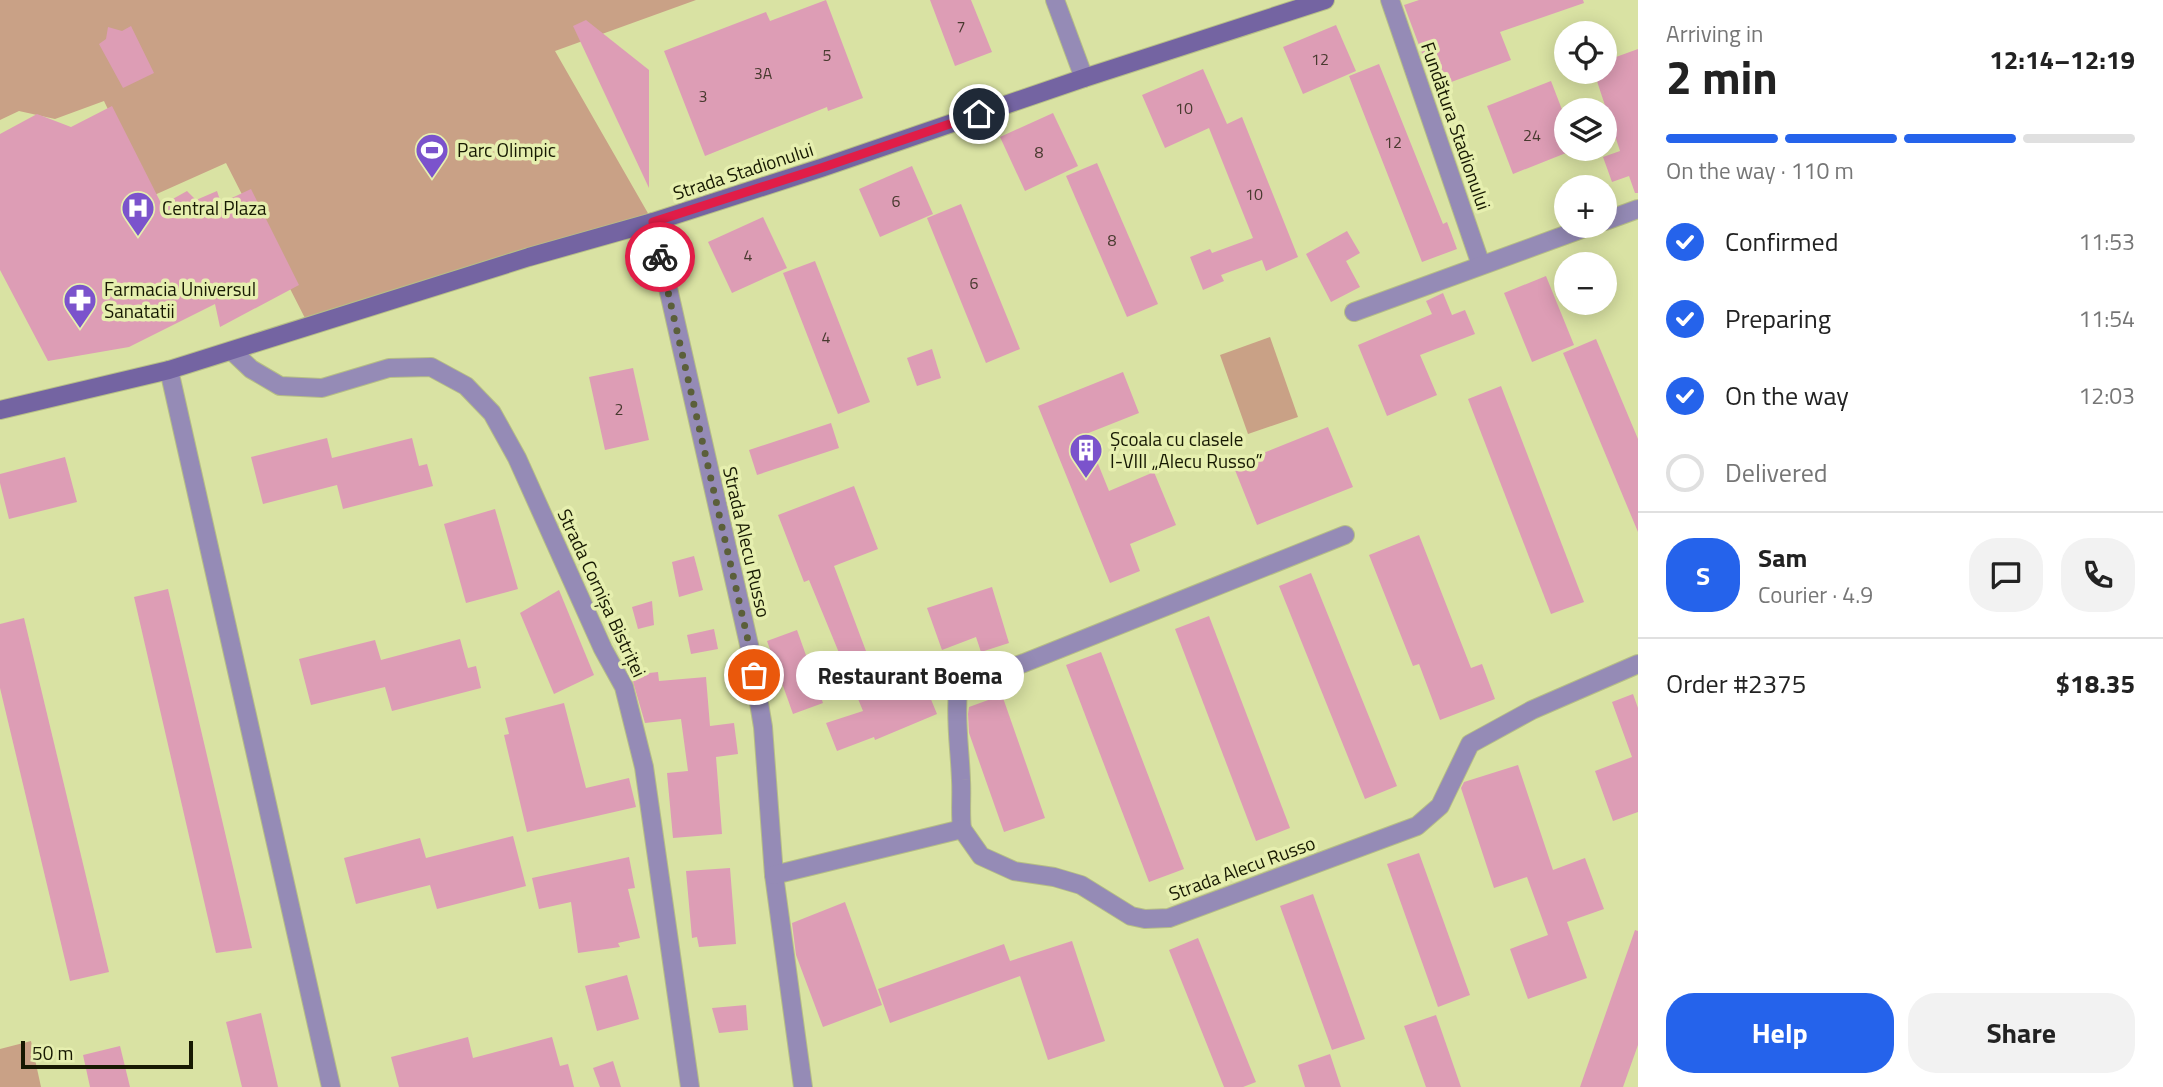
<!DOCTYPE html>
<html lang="en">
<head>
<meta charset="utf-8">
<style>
  body { margin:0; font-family:"Titillium Web",sans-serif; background:#f2f2f2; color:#222; height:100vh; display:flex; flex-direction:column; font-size:26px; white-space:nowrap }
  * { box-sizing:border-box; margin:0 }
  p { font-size:23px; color:#767676 }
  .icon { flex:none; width:38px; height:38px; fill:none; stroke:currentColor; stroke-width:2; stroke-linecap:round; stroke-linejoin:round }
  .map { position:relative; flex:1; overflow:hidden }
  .details { display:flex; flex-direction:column; background:#fff; width:525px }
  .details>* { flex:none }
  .tools { position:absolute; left:1554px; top:21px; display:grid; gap:14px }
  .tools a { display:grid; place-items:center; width:63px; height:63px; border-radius:50%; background:#fff; box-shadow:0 4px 18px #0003; font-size:35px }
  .scale { position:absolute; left:21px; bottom:18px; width:172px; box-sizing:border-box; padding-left:7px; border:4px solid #171902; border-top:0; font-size:19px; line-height:24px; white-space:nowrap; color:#171902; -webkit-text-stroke:5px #e6efaf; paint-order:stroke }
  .pin { position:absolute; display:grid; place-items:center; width:60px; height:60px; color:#fff; margin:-30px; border:4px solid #fff; border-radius:50%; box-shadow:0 2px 7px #0007 }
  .courier { position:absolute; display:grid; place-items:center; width:70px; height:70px; margin:-35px; border:5px solid #e11d48; border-radius:50%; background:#fff; color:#222; box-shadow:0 2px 9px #0007 }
  .bubble { position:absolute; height:49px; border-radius:24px; background:#fff; box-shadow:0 4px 18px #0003; font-size:23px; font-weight:700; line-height:49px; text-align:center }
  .head em { font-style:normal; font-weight:700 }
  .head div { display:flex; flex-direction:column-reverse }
  .head { display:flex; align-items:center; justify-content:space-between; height:119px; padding:0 28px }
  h1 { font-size:46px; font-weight:700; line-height:52px }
  .bar { display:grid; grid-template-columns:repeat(4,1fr); gap:10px 7px; align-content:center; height:84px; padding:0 28px }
  .bar i { height:9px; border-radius:5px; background:#e0e0e0 }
  .bar .selected { background:#2563eb }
  .bar p { grid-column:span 4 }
  .line { display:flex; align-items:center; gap:18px; padding:0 28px; border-top:2px solid #e0e0e0 }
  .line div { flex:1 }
  .round { display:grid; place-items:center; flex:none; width:74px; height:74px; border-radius:28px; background:#f2f2f2 }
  ol { padding:0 28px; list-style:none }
  li { display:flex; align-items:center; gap:21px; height:77px }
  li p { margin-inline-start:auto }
  li .icon { padding:7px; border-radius:50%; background:#2563eb; color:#fff; stroke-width:4 }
  li:last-child { color:#767676 }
  li i { width:38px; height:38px; border:4px solid #e0e0e0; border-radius:50% }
  .action { display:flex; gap:14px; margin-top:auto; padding:14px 28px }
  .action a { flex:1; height:80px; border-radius:28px; background:#2563eb; color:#fff; font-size:28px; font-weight:700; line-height:80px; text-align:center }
  .action a+a { background:#f2f2f2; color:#222 }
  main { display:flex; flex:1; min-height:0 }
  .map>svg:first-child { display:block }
</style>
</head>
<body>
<main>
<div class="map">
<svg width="1638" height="1087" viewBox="0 0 1638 1087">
  <rect width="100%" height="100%" fill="#d9e2a3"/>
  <!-- green -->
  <g fill="#c9a186">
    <polygon points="0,0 696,0 555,51 653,222 309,326 226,163 150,197 104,101 55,119 19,111 0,120"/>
    <polygon points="1270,337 1298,417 1248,434 1220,355"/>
    <polygon points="31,1041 41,1087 0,1087 0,1049"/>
  </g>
  <!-- building -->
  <g fill="#dd9db5">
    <polygon points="826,0 863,98 828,111 827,107 705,156 664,51 766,12 770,21"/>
    <polygon points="930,0 971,0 992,52 955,66"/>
    <polygon points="1419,0 1583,0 1584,3 1500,32 1511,60 1435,88 1404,5"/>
    <polygon points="586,20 649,70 649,188 573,26"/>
    <polygon points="1336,25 1356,71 1303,94 1283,47"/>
    <polygon points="131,26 154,73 123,88 99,44 106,39 108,27 122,31"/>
    <polygon points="1638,49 1638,193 1635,193 1629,176 1612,182 1603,157 1620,151 1594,72 1605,72 1605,61"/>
    <polygon points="1379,64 1443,224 1447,222 1457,249 1422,262 1349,76"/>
    <polygon points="1203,69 1227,124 1242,117 1298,257 1266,271 1262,260 1221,275 1224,281 1203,290 1190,257 1210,249 1212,253 1253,238 1209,128 1165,148 1142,95"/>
    <polygon points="1551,81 1566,120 1566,153 1513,174 1487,106"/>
    <polygon points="112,106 162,205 187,191 196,200 217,191 221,203 251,189 299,285 220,327 215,304 129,347 48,361 0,270 0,134 37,114 71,127"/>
    <polygon points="1053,113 1078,166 1025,191 1000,137"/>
    <polygon points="1097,163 1158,304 1127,317 1066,176"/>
    <polygon points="912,166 933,214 880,237 859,189"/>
    <polygon points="961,204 1020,349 986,363 927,218"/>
    <polygon points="763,217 787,268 732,293 708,242"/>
    <polygon points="1347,231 1360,253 1346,261 1360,287 1331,302 1306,254"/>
    <polygon points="815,261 870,402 838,414 783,273"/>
    <polygon points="1546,276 1574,345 1532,362 1504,293"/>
    <polygon points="1443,293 1452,315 1465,310 1475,334 1420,355 1437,395 1387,416 1358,345 1432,314 1426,301"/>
    <polygon points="1596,339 1638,439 1638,532 1563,353"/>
    <polygon points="932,349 941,378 917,386 907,358"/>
    <polygon points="633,368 649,440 605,450 589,377"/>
    <polygon points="1123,372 1139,413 1086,434 1109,491 1154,472 1176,525 1130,544 1140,571 1110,583 1038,406"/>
    <polygon points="1501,386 1584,602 1551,614 1468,399"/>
    <polygon points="831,423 839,448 757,475 749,450"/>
    <polygon points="1328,427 1353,487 1257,525 1233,465"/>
    <polygon points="327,438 332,458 412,438 419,466 427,464 433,486 343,509 337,485 263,504 251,457"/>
    <polygon points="65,457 77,502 9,519 0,483 0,474"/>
    <polygon points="854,486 878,549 834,566 872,667 911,651 937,714 875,740 874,737 837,751 826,723 863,711 809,580 804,582 778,515"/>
    <polygon points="495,509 518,589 466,603 444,524"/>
    <polygon points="1419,535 1471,668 1482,664 1495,699 1440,720 1419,664 1413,666 1369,555"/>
    <polygon points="694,556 703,590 679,597 672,562"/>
    <polygon points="1311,573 1397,786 1365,799 1279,586"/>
    <polygon points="992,587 1009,643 981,652 976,637 942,650 927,608"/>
    <polygon points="168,589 252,948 216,953 134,597"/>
    <polygon points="559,590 594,675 554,694 520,613"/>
    <polygon points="652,601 654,625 638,629 632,607"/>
    <polygon points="1209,616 1290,828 1256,841 1175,629"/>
    <polygon points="24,618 109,972 70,981 0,688 0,624"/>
    <polygon points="714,629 718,649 691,654 687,635"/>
    <polygon points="797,630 823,703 793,714 767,641"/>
    <polygon points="460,639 468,668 476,666 481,688 392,711 385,687 311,705 299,659 375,640 381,660"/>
    <polygon points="1101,652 1184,869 1149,882 1066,665"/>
    <polygon points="658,672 659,681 706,677 710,726 734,723 738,754 716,757 722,834 673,838 667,773 688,771 681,719 645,723 631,675"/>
    <polygon points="1633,694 1638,708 1638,812 1613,821 1595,771 1632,757 1612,702"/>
    <polygon points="1002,695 1045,818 1004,832 969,733 968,714 969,707"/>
    <polygon points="564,703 586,788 629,778 636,807 527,832 504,735 509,734 505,718"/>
    <polygon points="1518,765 1553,870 1585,858 1604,909 1567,922 1587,978 1528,999 1510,949 1548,935 1527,877 1494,888 1461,788 1464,782"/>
    <polygon points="513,836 526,886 437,909 430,885 356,904 344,858 420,838 426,858"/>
    <polygon points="1419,853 1470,995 1438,1007 1387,864"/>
    <polygon points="629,857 635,888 628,889 640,938 618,943 620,947 578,953 571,902 539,909 532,878"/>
    <polygon points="730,868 736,944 699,947 697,937 692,938 686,871"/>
    <polygon points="1313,894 1365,1039 1332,1050 1280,906"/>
    <polygon points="845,902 882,1005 823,1027 796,955 792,923"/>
    <polygon points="1635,930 1638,931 1638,1045 1623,1087 1580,1087"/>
    <polygon points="1198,938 1256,1082 1243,1087 1224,1087 1169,950"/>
    <polygon points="1072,941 1105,1041 1048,1060 1020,976 890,1023 878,989 1004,944 1010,961"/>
    <polygon points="627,975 639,1019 597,1031 585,986"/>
    <polygon points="746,1005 748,1030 719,1033 712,1008"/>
    <polygon points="261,1013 278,1087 242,1087 226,1022"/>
    <polygon points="1436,1015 1461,1087 1426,1087 1404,1026"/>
    <polygon points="468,1037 473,1058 552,1037 560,1066 568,1064 574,1087 399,1087 391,1057"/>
    <polygon points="120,1046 130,1087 90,1087 83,1055"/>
    <polygon points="1330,1054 1341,1087 1305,1087 1298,1065"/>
    <polygon points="613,1061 621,1087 600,1087 593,1068"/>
  </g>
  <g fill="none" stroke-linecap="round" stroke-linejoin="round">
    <defs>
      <g id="street">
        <polyline points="1055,0 1084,78"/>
        <polyline points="1390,0 1481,265"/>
        <polyline points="1605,221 1638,209"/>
        <polyline points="653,222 750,649 763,727 774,875 803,1087"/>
        <polyline points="1354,312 1590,226"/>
        <polyline points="232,351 251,369 280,386 322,388 389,368 431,367 466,386 492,413 517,458 603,649 624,687 644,767 690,1087"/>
        <polyline points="169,370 331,1087"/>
        <path d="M962 829C960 813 962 796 961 780 960 750 955 721 958 692L980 678 1024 663 1345 535"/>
        <polyline points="774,875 962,829 981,856 1014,871 1054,877 1081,885 1131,916 1145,919 1169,918 1417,826 1440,806 1470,744 1532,710 1638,664"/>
      </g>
      <polyline id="secondary" points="0,410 169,370 529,257 653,222 821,168 1084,78 1325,0"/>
    </defs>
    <!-- street casing -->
    <use href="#street" stroke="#b6be86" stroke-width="20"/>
    <!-- secondary casing -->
    <use href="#secondary" stroke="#b6be86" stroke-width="20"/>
    <!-- street -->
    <use href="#street" stroke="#958bb6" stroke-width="18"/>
    <!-- secondary -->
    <use href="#secondary" stroke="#7464a2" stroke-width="18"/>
  </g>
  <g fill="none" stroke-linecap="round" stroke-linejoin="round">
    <!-- done -->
    <polyline stroke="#5b5f3a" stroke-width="7" stroke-dasharray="0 12.6" points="660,257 750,649 754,675"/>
    <!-- route -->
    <polyline stroke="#e11d48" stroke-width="9" points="660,257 653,222 821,168 979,114"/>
  </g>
  <!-- icons -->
  <defs>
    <symbol id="stadium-pin" viewBox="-11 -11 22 30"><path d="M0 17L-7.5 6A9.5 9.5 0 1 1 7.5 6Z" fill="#7b53cc" stroke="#e6efaf"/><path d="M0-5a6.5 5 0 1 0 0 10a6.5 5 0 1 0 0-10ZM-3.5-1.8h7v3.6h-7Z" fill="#fff"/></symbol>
    <symbol id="hospital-pin" viewBox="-11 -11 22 30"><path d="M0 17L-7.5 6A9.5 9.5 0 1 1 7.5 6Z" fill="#7b53cc" stroke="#e6efaf"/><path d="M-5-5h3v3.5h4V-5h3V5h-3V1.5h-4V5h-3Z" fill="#fff"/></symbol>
    <symbol id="pharmacy-pin" viewBox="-11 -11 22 30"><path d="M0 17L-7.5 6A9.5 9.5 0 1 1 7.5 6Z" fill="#7b53cc" stroke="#e6efaf"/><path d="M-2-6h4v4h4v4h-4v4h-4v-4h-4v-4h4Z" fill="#fff"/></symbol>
    <symbol id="building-pin" viewBox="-11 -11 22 30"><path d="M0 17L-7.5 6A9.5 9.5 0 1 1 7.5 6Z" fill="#7b53cc" stroke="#e6efaf"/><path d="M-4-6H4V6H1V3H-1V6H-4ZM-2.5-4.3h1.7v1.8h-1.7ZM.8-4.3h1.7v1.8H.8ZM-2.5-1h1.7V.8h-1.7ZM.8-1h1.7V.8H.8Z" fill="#fff"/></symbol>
  </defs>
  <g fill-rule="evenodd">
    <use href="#stadium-pin" x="413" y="131" width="38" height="52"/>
    <use href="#hospital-pin" x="119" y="189" width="38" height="52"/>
    <use href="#pharmacy-pin" x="61" y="281" width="38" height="52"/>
    <use href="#building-pin" x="1067" y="431" width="38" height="52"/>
  </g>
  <g text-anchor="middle" stroke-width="7" stroke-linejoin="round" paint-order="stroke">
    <!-- number labels -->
    <g font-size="16" fill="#483a2f">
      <text x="961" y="32">7</text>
      <text x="827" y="61">5</text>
      <text x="1320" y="65">12</text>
      <text x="763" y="79">3A</text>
      <text x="703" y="102">3</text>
      <text x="1184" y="114">10</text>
      <text x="1532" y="141">24</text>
      <text x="1393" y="148">12</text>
      <text x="1039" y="158">8</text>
      <text x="1254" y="200">10</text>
      <text x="896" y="207">6</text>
      <text x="1112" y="246">8</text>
      <text x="748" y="261">4</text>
      <text x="974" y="289">6</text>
      <text x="826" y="343">4</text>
      <text x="619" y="415">2</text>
    </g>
    <!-- street labels -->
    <g font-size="19" fill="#171902" stroke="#e6efaf">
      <text transform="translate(1456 126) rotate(71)" y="7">Fundătura Stadionului</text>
      <text transform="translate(743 171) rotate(-18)" y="7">Strada Stadionului</text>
      <text transform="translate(747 542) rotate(77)" y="7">Strada Alecu Russo</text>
      <text transform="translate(602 593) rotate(65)" y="7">Strada Cornișa Bistriței</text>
      <text transform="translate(1242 868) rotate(-20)" y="7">Strada Alecu Russo</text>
    </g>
    <!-- poi labels -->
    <g font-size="19" fill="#171902" stroke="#e6efaf" text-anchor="start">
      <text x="457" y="157">Parc Olimpic</text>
      <text x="162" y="215">Central Plaza</text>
      <text x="104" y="296">Farmacia Universul<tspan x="104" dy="22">Sanatatii</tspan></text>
      <text x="1110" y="446">Școala cu clasele<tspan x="1110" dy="22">I-VIII „Alecu Russo”</tspan></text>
    </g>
  </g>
</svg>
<div class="tools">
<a><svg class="icon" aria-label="locate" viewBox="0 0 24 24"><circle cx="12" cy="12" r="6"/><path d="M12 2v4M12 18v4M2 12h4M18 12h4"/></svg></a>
<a><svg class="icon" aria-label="layers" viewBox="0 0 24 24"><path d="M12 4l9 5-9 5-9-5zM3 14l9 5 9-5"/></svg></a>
<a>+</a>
<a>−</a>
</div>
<div class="scale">50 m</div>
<div class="pin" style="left:754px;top:675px;background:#ea580c"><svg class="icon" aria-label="bag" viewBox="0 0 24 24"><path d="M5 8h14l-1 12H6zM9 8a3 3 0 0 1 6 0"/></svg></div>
<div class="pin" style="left:979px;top:114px;background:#1f2937"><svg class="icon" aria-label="home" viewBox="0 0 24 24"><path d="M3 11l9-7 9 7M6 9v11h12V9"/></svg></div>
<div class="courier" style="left:660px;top:257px"><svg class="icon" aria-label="bike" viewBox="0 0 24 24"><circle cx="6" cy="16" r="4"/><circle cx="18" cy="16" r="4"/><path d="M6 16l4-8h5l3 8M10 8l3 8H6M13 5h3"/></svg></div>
<div class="bubble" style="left:796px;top:651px;width:228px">Restaurant Boema</div>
</div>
<section class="details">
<div class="head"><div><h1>2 min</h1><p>Arriving in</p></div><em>12:14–12:19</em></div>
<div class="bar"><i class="selected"></i><i class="selected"></i><i class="selected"></i><i></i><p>On the way · 110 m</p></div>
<ol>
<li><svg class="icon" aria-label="check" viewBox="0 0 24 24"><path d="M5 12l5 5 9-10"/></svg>Confirmed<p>11:53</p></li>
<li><svg class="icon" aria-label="check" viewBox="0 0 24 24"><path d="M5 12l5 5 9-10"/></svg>Preparing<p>11:54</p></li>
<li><svg class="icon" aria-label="check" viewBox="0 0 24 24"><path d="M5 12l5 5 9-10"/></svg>On the way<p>12:03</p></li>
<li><i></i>Delivered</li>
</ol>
<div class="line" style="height:126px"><b class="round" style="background:#2563eb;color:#fff">S</b><div><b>Sam</b><p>Courier · 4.9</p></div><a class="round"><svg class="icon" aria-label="chat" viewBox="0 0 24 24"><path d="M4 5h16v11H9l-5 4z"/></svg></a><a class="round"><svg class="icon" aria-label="phone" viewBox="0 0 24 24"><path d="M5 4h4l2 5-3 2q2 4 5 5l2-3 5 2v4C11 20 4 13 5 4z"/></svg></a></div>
<div class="line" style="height:91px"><div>Order #2375</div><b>$18.35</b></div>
<div class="action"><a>Help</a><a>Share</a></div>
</section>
</main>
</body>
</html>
